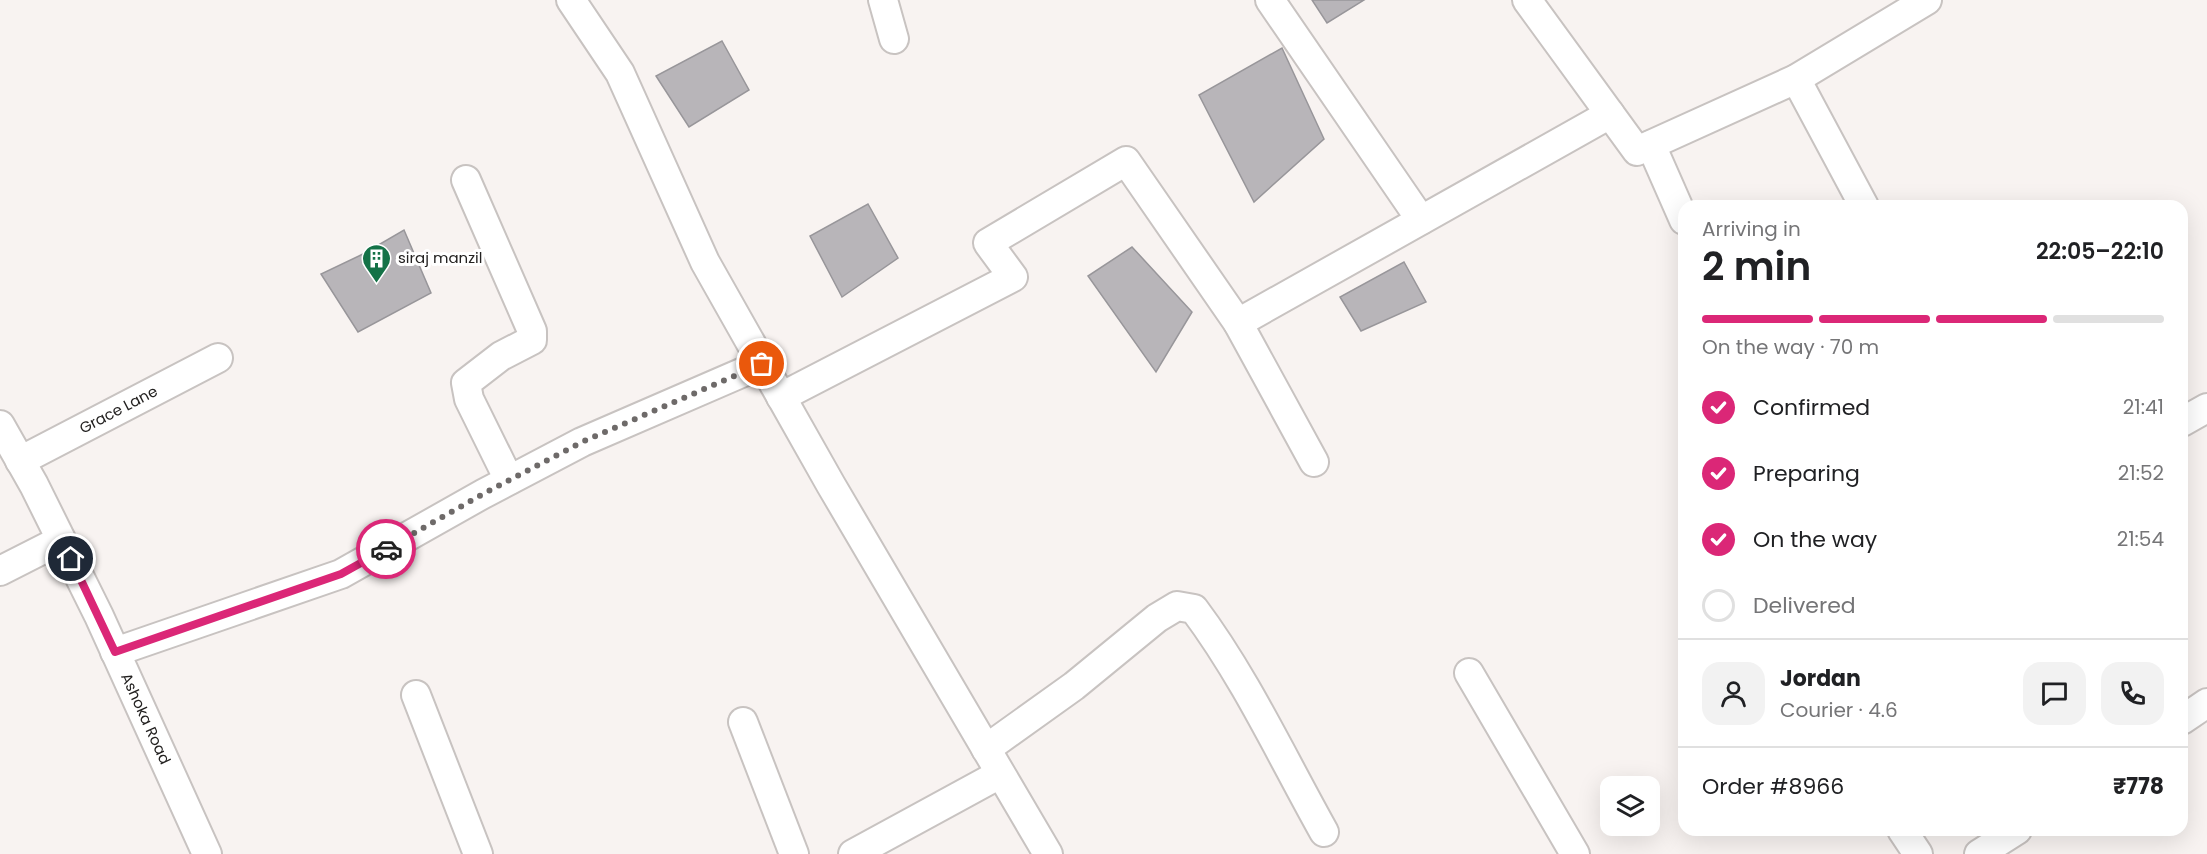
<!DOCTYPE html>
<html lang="en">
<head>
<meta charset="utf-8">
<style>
  body { margin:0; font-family:Poppins,sans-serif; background:#f2f2f2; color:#202124; height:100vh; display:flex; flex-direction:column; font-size:22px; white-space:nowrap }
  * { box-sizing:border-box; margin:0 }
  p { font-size:20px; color:#757577 }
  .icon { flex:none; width:33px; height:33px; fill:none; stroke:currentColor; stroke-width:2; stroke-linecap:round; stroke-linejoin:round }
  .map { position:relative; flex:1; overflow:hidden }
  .side { position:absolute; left:1678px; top:200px; width:510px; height:636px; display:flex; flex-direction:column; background:#fff; border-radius:18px; box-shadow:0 6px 24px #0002 }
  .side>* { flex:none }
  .tools { position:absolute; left:1600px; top:776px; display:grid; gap:12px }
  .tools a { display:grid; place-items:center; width:60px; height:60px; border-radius:12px; background:#fff; box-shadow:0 6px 24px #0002; font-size:30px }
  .pin { position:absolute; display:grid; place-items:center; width:51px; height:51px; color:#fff; margin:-26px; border:3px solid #fff; border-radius:50%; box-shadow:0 2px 6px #0007 }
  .courier { position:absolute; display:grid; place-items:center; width:60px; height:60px; margin:-30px; border:4px solid #db2777; border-radius:50%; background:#fff; color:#222; box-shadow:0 2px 8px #0007 }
  .overview em { font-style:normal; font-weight:600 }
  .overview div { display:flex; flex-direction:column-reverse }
  .overview { display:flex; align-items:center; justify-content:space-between; height:102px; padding:0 24px }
  h1 { font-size:39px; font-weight:600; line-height:45px }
  .bar { display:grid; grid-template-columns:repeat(4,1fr); gap:9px 6px; align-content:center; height:72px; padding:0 24px }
  .bar i { height:8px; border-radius:4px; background:#e0e0e0 }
  .bar .on { background:#db2777 }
  .bar p { grid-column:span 4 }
  .line { display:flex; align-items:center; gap:15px; padding:0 24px; border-top:2px solid #e0e0e0 }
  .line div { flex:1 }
  .round { display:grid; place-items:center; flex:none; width:63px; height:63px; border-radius:18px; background:#f2f2f2 }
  ol { padding:0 24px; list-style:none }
  li { display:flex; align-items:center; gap:18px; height:66px }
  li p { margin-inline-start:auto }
  li .icon { padding:6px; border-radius:50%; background:#db2777; color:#fff; stroke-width:4 }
  li:last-child { color:#757577 }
  li i { width:33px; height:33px; border:3px solid #e0e0e0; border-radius:50% }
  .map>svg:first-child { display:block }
</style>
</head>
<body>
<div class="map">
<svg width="2207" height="854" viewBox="0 0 2207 854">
  <rect width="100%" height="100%" fill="#f8f3f1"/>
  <!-- building -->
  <g fill="#b8b5b9" stroke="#98969a" stroke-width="1.5">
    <polygon points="1312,0 1364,0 1327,23"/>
    <polygon points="722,41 749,90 689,127 656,76"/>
    <polygon points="1282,48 1324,139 1254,202 1199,95"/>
    <polygon points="868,204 898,258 842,297 810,236"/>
    <polygon points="404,230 431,293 358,332 321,274 363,254"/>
    <polygon points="1132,247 1192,312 1156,372 1088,276"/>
    <polygon points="1404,262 1426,302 1361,331 1340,297"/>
  </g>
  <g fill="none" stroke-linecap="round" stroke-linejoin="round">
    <defs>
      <g id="minor">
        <polyline points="571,0 620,73 705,262 831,485 1048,854"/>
        <polyline points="883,0 894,39"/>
        <polyline points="1270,0 1421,220"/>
        <polyline points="1527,0 1637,151 1796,79 1927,0"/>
        <polyline points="1796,79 1864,206"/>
        <polyline points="1651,145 1684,220"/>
        <polyline points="466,180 532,331 532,340 501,356 466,383 469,399 509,480"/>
        <polyline points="1238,323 1314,462"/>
        <polyline points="781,397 1013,277 988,243 1126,161 1238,323 1610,114"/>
        <polyline points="2182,422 2207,408"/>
        <path id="s1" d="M0 425 34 485 99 616 207 854"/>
        <path id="s2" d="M20 461 218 358"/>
        <polyline points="0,571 61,540"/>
        <polyline points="115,652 341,574 483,494 582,442 762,364"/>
        <polyline points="1469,673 1575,854"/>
        <polyline points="416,695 478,854"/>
        <polyline points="2182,720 2207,703"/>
        <polyline points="743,722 794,854"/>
        <path d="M986 749 1074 686 1157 618 1177 606 1194 609C1245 677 1282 757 1324 832"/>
        <polyline points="1902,830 1918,854"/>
        <polyline points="853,854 1000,774"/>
        <polyline points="1979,854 2017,830"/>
      </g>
    </defs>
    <!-- minor casing -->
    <use href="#minor" stroke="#c8c3c1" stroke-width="32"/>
    <!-- minor -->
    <use href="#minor" stroke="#fff" stroke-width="28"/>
  </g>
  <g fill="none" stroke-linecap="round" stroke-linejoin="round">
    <!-- done -->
    <polyline stroke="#6e6a69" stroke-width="6" stroke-dasharray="0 10.8" points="386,549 483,494 582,442 762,364"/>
    <!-- route -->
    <polyline stroke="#db2777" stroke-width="8" points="71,559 115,652 341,574 386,549"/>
  </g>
  <!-- icons -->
  <defs>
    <symbol id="building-pin" viewBox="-11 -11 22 30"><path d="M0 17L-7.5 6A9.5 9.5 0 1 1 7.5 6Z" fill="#147247" stroke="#fff"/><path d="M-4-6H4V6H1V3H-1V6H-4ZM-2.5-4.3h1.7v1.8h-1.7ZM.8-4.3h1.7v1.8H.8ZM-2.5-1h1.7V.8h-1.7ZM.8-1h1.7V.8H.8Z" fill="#fff"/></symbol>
  </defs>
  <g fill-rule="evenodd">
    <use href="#building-pin" x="360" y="242" width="33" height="45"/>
  </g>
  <g text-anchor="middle" stroke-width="6" stroke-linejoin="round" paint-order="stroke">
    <!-- poi labels -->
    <g font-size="15" fill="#232120" stroke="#fff" text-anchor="start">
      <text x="398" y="263">siraj manzil</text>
    </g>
    <!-- street labels -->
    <g font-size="15" fill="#232120" stroke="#fff">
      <text dy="5" stroke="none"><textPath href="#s2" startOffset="111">Grace Lane</textPath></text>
      <text dy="5" stroke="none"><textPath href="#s1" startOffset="328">Ashoka Road</textPath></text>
    </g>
  </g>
</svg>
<div class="tools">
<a><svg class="icon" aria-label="layers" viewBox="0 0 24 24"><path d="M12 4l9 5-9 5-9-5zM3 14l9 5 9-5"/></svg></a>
</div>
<div class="pin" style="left:762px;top:364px;background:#ea580c"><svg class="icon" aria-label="bag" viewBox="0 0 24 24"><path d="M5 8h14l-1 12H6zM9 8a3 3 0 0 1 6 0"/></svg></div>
<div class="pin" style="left:71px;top:559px;background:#1f2937"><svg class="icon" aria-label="home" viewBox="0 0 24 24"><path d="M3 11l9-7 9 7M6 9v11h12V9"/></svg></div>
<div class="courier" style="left:386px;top:549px"><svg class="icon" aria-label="car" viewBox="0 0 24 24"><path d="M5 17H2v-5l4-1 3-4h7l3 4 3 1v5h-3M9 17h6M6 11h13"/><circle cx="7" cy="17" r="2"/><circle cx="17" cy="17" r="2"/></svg></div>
<section class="side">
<div class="overview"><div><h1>2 min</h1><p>Arriving in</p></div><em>22:05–22:10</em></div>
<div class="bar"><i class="on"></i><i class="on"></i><i class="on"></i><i></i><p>On the way · 70 m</p></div>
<ol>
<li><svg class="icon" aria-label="check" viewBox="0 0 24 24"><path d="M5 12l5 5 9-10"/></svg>Confirmed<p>21:41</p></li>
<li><svg class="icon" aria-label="check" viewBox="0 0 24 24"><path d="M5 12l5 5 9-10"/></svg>Preparing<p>21:52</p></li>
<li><svg class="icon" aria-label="check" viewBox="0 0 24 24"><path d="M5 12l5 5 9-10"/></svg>On the way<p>21:54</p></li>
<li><i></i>Delivered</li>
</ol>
<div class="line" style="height:108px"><a class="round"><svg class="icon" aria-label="person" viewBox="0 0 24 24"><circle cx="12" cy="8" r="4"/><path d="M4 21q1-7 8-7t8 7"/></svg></a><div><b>Jordan</b><p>Courier · 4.6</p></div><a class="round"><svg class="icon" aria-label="chat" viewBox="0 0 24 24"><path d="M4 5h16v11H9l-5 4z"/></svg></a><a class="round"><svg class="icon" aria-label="phone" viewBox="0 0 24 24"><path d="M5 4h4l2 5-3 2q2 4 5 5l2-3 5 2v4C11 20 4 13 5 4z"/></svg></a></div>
<div class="line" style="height:78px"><div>Order #8966</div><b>₹778</b></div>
</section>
</div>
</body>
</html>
